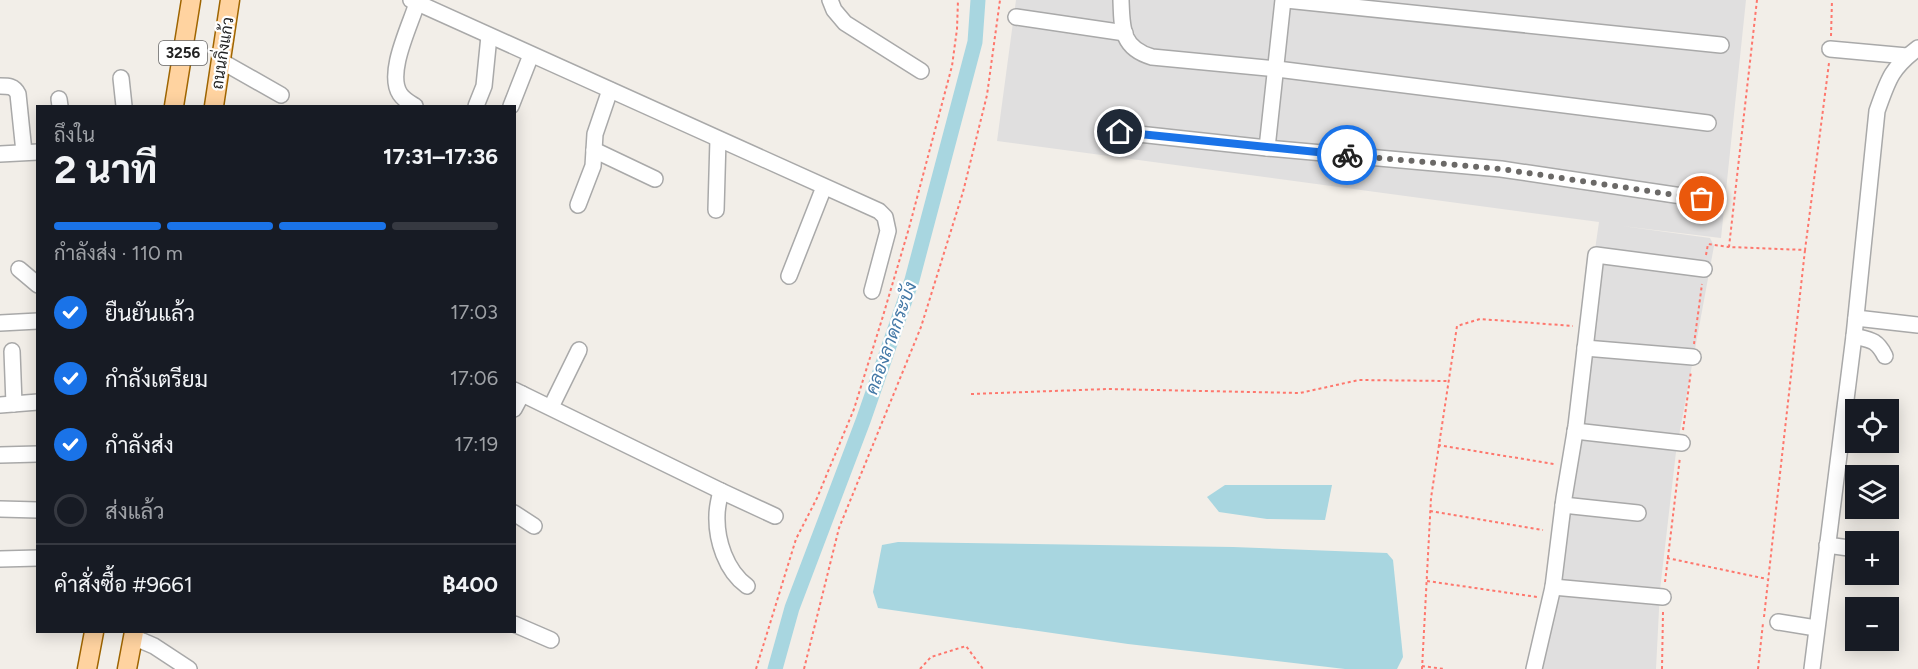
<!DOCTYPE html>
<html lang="th">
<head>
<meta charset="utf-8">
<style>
  body { margin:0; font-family:Figtree,Sarabun,sans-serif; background:#20242c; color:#f1f3f6; height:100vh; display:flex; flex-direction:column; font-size:22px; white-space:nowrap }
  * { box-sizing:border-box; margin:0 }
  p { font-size:20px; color:#9ea1a6 }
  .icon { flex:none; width:33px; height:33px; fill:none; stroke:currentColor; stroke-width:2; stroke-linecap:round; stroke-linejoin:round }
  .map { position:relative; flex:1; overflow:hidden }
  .details { position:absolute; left:36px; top:105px; width:480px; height:528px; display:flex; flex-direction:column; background:#171b24; border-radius:0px; box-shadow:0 3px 15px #0003 }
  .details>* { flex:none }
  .buttons { position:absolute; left:1845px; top:399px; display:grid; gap:12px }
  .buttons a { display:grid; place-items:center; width:54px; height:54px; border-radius:0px; background:#171b24; box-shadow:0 3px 15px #0003; font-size:30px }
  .pin { position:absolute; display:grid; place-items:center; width:51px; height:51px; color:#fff; margin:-26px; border:3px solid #fff; border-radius:50%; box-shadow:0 2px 6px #0007 }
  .courier { position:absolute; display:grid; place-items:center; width:60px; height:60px; margin:-30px; border:4px solid #1a73e8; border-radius:50%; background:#fff; color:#222; box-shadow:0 2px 8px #0007 }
  .head em { font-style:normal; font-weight:700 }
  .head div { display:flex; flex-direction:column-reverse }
  .head { display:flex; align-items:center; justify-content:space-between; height:102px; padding:0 18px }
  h1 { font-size:39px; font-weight:700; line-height:45px }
  .bar { display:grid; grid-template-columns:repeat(4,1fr); gap:9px 6px; align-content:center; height:72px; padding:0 18px }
  .bar i { height:8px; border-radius:4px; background:#363941 }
  .bar .current { background:#1a73e8 }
  .bar p { grid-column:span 4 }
  .line { display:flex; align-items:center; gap:15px; padding:0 18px; border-top:2px solid #363941 }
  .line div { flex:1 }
  ol { padding:0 18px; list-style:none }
  li { display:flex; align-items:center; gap:18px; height:66px }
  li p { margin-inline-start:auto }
  li .icon { padding:6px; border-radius:50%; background:#1a73e8; color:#fff; stroke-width:4 }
  li:last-child { color:#9ea1a6 }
  li i { width:33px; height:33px; border:3px solid #363941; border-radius:50% }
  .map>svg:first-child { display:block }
</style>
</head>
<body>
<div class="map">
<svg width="1918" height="669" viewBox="0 0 1918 669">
  <rect width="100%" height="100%" fill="#f2eee8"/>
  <!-- residential -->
  <polygon fill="#e0dfdf" points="1016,0 1746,0 1721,238 1622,226 1710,238 1714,246 1676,452 1660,590 1656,669 1531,669 1541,623 1599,222 997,141"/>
  <!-- water -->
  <g fill="#a8d6e0">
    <polygon points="1225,485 1332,485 1325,520 1267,519 1219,512 1207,497"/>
    <polygon points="898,542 1233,547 1387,553 1393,560 1403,657 1397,669 1345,669 1128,644 878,608 873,592 882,545"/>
  </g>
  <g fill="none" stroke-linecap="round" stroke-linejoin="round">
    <!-- canal -->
    <polyline stroke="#a8d6e0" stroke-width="15" points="775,669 792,608 863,421 912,280 975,42 978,0"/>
    <defs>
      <g id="minor">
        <polyline points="411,0 879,211 885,217 888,231 872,291"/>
        <polyline points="830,0 834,10 845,23 921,71"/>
        <path d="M1121 0C1122 28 1121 48 1152 57L1277 69 1708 123"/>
        <polyline points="1286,0 1721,45"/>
        <polyline points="1016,17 1125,33"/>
        <polyline points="1830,49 1907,56"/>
        <polyline points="221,61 281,95"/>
        <polyline points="121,78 124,106"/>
        <path d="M0 86C9 86 14 86 18 94L24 152"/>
        <polyline points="59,99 60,106"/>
        <path d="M415 106C410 103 404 100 400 94 386 73 410 26 417 3"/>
        <polyline points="476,106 484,86 489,36"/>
        <polyline points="511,106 531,55"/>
        <polyline points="1120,132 1267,148 1501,169 1702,199"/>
        <polyline points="1267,148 1283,0"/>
        <polyline points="594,150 655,179"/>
        <polyline points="0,154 38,152"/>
        <polyline points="578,205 593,166 595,134 610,90"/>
        <polyline points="716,210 718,139"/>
        <polyline points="19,269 38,285"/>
        <polyline points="789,276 824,187"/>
        <polyline points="1856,318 1918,325"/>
        <polyline points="0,323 38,321"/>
        <path d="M1854 336C1871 340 1877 340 1885 356"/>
        <polyline points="1585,348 1693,357"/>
        <polyline points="12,351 14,404"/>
        <polyline points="514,390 721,491 775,516"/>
        <polyline points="0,405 38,402"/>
        <polyline points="551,407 579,350"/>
        <polyline points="514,409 522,394"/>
        <polyline points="1575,431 1682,443"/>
        <polyline points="0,455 38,454"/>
        <path d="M721 491C719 499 717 507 717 515 716 540 726 571 747 586"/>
        <polyline points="1563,505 1638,513"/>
        <polyline points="0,509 38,510"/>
        <polyline points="514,513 534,526"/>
        <polyline points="1827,545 1856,549"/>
        <polyline points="0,559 38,558"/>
        <polyline points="1553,587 1663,597"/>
        <polyline points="1778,622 1816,628"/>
        <polyline points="514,624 551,640"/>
        <polyline points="133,637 154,646 189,669"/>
        <polyline points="1534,669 1553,587 1564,498 1576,426 1596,255 1704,269"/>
        <path d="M1812 669 1854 336 1877 111C1888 80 1891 68 1918 48"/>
      </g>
      <g id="major">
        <polyline points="174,106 191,0"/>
        <polyline points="214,106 230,0"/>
        <polyline points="87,669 94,632"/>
        <polyline points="127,669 134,632"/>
      </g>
    </defs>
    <!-- minor casing -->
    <use href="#minor" stroke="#a9a9a9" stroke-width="18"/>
    <!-- major casing -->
    <use href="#major" stroke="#9f6500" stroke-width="21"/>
    <!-- path -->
    <g stroke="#fe776d" stroke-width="2" stroke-dasharray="3 3" stroke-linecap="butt">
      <polyline points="1757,0 1729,247 1805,250 1829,63"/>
      <polyline points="1831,36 1832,0"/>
      <polyline points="1706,255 1708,244 1729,247"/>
      <polyline points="1694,344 1702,284"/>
      <polyline points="971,394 1108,389 1300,393 1359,380 1448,381"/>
      <polyline points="1683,430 1691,371"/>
      <polyline points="1438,445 1554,464"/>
      <polyline points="1430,511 1543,530"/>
      <polyline points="1667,558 1767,579"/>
      <polyline points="1427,581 1537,597"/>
      <polyline points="1665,582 1680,457"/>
      <polyline points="1764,617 1805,250"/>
      <polyline points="1422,666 1444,669"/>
      <polyline points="756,669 796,539 817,498 854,409 883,316 909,228 952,66 957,29 958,0"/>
      <polyline points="804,669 839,528 921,327 963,192 987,95 1000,0"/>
      <polyline points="920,669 931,657 966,646 983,669"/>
      <polyline points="1422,669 1431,498 1457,326 1480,319 1573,326"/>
      <polyline points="1662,669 1663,612"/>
      <polyline points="1758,669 1763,623"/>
    </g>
    <!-- minor -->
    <use href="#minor" stroke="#fff" stroke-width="15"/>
    <!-- major -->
    <use href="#major" stroke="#ffd3a0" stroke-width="18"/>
  </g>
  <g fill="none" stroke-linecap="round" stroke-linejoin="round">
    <!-- done -->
    <polyline stroke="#6b6967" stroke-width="6" stroke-dasharray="0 10.8" points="1347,155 1501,169 1702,199"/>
    <!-- route -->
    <polyline stroke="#1a73e8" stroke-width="8" points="1120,132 1347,155"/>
  </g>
  <g text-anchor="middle" stroke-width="4.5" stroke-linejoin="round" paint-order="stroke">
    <!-- shield labels -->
    <rect fill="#fff" stroke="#646464" stroke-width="1.5" x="159" y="41" width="48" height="24" rx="4.5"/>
    <g font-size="15" font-weight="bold" fill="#222">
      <text x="183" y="58">3256</text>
    </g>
    <!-- street labels -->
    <g font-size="16" fill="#222" stroke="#fff">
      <text transform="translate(222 53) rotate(-81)" y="6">ถนนกิ่งแก้ว</text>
    </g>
    <!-- water labels -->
    <g font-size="18" font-style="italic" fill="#4378a6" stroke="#fff">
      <text transform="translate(891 338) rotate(-70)" y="6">คลองลาดกระบัง</text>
    </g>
  </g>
</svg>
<div class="buttons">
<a><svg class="icon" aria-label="locate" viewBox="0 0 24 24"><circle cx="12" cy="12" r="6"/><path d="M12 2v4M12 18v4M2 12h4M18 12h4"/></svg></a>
<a><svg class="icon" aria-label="layers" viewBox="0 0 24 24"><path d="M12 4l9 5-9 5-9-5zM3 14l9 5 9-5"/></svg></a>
<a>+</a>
<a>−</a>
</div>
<div class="pin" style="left:1702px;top:199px;background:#ea580c"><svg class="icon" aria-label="bag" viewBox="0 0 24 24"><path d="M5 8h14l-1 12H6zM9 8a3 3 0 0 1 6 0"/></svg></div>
<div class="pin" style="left:1120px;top:132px;background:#1f2937"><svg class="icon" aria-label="home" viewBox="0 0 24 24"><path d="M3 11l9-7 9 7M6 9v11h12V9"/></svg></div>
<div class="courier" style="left:1347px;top:155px"><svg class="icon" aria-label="bike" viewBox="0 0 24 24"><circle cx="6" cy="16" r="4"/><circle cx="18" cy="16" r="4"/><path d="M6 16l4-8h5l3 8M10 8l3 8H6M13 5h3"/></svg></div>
<section class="details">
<div class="head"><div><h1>2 นาที</h1><p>ถึงใน</p></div><em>17:31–17:36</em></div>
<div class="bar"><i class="current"></i><i class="current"></i><i class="current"></i><i></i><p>กำลังส่ง · 110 m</p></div>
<ol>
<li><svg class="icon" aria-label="check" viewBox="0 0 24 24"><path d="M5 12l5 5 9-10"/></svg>ยืนยันแล้ว<p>17:03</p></li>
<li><svg class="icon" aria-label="check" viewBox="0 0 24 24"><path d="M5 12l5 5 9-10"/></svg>กำลังเตรียม<p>17:06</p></li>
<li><svg class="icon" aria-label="check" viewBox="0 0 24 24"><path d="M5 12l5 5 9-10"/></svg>กำลังส่ง<p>17:19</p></li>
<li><i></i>ส่งแล้ว</li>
</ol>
<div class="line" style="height:78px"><div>คำสั่งซื้อ #9661</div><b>฿400</b></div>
</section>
</div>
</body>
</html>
